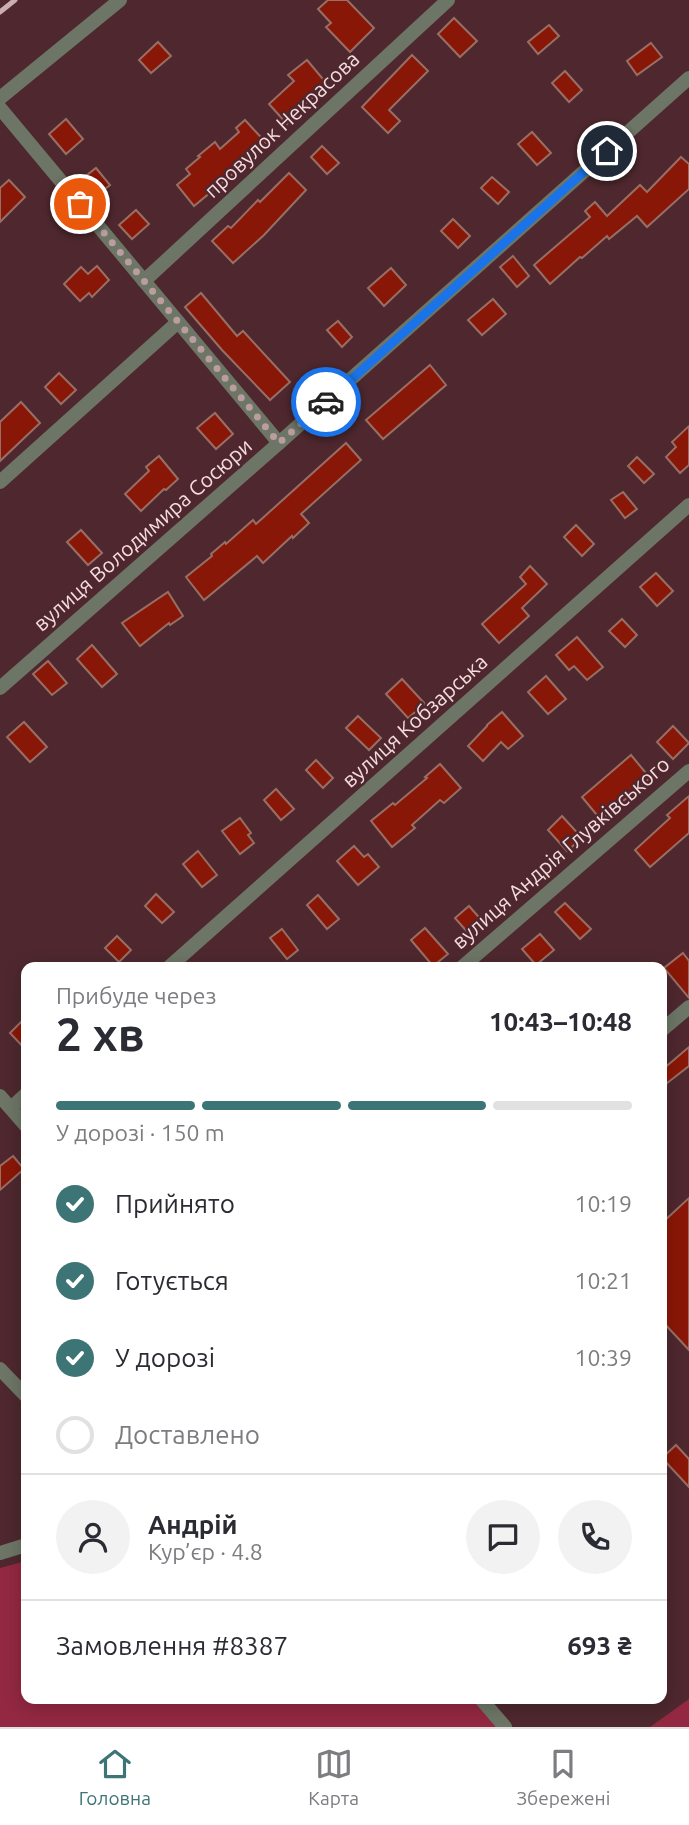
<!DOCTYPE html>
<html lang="uk">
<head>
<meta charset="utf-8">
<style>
  body { margin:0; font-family:Ubuntu,sans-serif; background:#f2f2f3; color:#2b2b33; height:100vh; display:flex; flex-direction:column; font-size:26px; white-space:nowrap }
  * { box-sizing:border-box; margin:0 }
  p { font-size:23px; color:#7c7c81 }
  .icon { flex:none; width:38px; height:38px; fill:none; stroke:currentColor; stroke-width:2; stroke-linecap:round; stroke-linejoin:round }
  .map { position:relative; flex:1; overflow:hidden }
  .side { position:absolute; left:21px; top:962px; width:646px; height:742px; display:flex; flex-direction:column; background:#fff; border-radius:14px; box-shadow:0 4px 18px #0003 }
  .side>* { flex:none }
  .pin { position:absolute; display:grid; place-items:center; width:60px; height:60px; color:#fff; margin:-30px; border:4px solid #fff; border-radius:50%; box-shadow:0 2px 7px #0007 }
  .courier { position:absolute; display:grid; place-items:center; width:70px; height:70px; margin:-35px; border:5px solid #1a73e8; border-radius:50%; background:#fff; color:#222; box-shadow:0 2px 9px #0007 }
  .overview em { font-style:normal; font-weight:700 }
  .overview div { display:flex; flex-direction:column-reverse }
  .overview { display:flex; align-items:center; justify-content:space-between; height:119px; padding:0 35px }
  h1 { font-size:46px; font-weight:700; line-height:52px }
  .bar { display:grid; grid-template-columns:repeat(4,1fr); gap:10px 7px; align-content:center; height:84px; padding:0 35px }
  .bar i { height:9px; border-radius:5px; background:#e1e1e2 }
  .bar .on { background:#3d7476 }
  .bar p { grid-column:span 4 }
  .line { display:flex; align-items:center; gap:18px; padding:0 35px; border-top:2px solid #e1e1e2 }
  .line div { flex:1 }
  .round { display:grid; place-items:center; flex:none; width:74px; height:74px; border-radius:37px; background:#f2f2f3 }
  ol { padding:0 35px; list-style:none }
  li { display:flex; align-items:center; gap:21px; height:77px }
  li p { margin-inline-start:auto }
  li .icon { padding:7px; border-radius:50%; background:#3d7476; color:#fff; stroke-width:4 }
  li:last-child { color:#7c7c81 }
  li i { width:38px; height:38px; border:4px solid #e1e1e2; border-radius:50% }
  .tab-bar { display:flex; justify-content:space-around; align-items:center; height:98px; border-top:2px solid #e1e1e2; background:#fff; font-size:19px; color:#7c7c81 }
  .tab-bar a { display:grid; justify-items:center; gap:4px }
  .tab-bar .on { color:#3d7476 }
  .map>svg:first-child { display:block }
</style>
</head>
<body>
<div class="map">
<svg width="689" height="1727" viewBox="0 0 689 1727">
  <rect width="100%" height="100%" fill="#4e282e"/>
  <!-- green -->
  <g fill="#932842">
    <polygon points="26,1561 26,1699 481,1699 505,1727 0,1727 0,1568"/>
    <polygon points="689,1699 689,1727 650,1727"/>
  </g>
  <!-- building -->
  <g fill="#891707" stroke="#996e65" stroke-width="2">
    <polygon points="328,0 347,0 374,28 350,52 326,27 331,23 318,9"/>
    <polygon points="454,18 477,41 460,57 438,34"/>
    <polygon points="549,25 559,36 538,54 528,42"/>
    <polygon points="158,42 171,56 151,73 139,60"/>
    <polygon points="651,43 662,57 637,75 627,61"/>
    <polygon points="412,55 428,71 389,110 400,121 388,133 362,107"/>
    <polygon points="307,60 328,85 297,110 299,112 287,124 269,104 294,81 288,75"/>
    <polygon points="565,71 582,90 569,102 552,83"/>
    <polygon points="66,119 83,139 66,154 49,134"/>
    <polygon points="245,120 268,145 194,206 177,185 190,174 186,169 200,157 198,156 215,142 220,149 239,132 236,128"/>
    <polygon points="532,132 551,153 537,165 518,144"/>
    <polygon points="322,146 339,163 327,174 311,157"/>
    <polygon points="681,157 689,164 689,189 647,227 637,216 609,239 607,236 582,258 580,257 550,284 534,265 590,217 585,211 595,202 607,216 640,185 647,192"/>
    <polygon points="96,168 110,185 96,196 82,179"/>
    <polygon points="289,173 306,190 264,235 233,263 212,241 228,226 231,228 258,200 260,202"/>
    <polygon points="492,177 509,192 498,204 481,188"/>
    <polygon points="9,180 25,197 0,222 0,188"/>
    <polygon points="136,210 149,224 132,239 119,225"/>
    <polygon points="453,219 470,236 458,248 441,231"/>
    <polygon points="513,256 529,276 517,287 500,267"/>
    <polygon points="97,266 109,280 92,297 89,293 80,301 64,284 81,267 88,274"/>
    <polygon points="391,268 406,285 384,306 368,288"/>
    <polygon points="201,293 237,336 243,331 290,382 270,400 222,350 185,307"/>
    <polygon points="493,299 506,314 482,335 468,320"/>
    <polygon points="338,321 352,337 342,347 327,330"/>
    <polygon points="430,365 446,385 383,439 366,420"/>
    <polygon points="59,373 76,390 61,404 45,387"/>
    <polygon points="21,402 40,423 0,461 0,422"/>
    <polygon points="215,413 233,434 216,449 197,428"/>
    <polygon points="689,426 689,465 680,473 666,457 676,447 672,442"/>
    <polygon points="346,443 361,460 301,514 309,523 293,538 292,536 263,563 257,556 204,600 186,577 212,556 211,554 225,542 226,544 253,520 256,524"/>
    <polygon points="159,456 178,479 166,490 164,489 141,511 125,494 149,471 146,467"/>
    <polygon points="637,457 654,474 644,483 628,466"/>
    <polygon points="623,492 637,509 625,518 611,500"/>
    <polygon points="576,525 594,544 582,556 564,537"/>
    <polygon points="81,530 102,553 88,565 67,542"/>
    <polygon points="530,566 547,584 522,608 529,616 499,643 482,624 526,584 520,577"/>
    <polygon points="656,573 673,591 657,606 640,587"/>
    <polygon points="168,592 183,616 170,625 169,623 140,646 122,623"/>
    <polygon points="622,619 637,635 625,647 609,631"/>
    <polygon points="577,637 603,667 587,680 574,666 569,670 556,655"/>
    <polygon points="92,645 117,674 102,687 77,659"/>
    <polygon points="48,661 67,683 52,695 33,674"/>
    <polygon points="546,676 566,699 548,714 528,692"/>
    <polygon points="402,679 425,704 408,718 386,694"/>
    <polygon points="502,712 523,736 508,749 501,742 483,761 468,746 487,726 487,725"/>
    <polygon points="358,716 381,738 369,750 346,728"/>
    <polygon points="24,722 47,747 30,762 7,737"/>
    <polygon points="673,726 689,743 673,759 657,742"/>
    <polygon points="631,755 650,778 601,820 582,797"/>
    <polygon points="316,760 333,778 323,788 306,770"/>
    <polygon points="440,764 461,788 444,803 440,800 412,825 415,828 392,847 371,821 393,803 395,805 427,778 425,777"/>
    <polygon points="276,789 294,809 281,820 264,800"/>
    <polygon points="689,796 689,833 650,867 635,850 670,818 667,815"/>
    <polygon points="562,816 582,838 567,851 548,830"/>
    <polygon points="240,818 251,833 248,835 254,843 240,854 222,831"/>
    <polygon points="354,846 364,857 368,854 379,867 358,885 337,861"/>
    <polygon points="198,851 217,875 202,887 183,864"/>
    <polygon points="156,894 174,912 162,923 145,906"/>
    <polygon points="318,895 339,919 327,929 307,905"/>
    <polygon points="565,903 591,929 580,939 555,912"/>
    <polygon points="469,906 484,923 470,935 455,918"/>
    <polygon points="425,928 448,954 433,966 411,940"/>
    <polygon points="282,929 298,950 287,959 270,938"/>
    <polygon points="540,934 554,950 536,965 522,949"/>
    <polygon points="117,936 131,950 119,962 105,948"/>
    <polygon points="683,953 689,961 689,998 664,968"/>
    <polygon points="26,1017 26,1050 10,1033"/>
    <polygon points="689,1047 689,1066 662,1087 662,1070"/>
    <polygon points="13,1156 24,1169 0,1190 0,1166"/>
    <polygon points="689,1198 689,1350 662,1321 662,1223"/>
    <polygon points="676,1445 689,1459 689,1487 662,1458"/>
  </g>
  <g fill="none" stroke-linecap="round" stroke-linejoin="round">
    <!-- minor -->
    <g stroke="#6d7666" stroke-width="14">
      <polyline points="0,98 120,0"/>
      <polyline points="0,108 279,443"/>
      <polyline points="144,281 448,0"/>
      <polyline points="0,482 178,322"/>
      <polyline points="0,688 279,443 689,78"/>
      <polyline points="168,968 689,505"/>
      <polyline points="461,968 689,771"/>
      <polyline points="662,1030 689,1007"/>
      <polyline points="0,1096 26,1126"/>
      <polyline points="11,1108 26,1094"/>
      <polyline points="0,1369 26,1396"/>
      <polyline points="0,1553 26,1545"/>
      <polyline points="481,1699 505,1727"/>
    </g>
    <!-- rail -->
    <polyline stroke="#cbaeb1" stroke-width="5" points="0,12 15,0"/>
  </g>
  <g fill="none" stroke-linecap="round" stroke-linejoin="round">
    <!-- done -->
    <polyline stroke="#bb9da0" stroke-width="7" stroke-dasharray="0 12.6" points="80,204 279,443 326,402"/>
    <!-- route -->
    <polyline stroke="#1a73e8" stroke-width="9" points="326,402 607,151"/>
  </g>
  <g text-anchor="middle" stroke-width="5" stroke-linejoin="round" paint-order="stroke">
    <!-- street labels -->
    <g font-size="21" fill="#f6dcde" stroke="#4e282e">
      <text transform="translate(282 125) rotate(-43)" y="7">провулок Некрасова</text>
      <text transform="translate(143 535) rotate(-41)" y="7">вулиця Володимира Сосюри</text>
      <text transform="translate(415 721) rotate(-42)" y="7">вулиця Кобзарська</text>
      <text transform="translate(561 853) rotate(-41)" y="7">вулиця Андрія Глувківського</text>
    </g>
  </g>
</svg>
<div class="pin" style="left:80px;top:204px;background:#ea580c"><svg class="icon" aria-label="bag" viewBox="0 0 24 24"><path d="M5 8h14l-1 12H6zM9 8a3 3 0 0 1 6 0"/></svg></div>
<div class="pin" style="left:607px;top:151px;background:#1f2937"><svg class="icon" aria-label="home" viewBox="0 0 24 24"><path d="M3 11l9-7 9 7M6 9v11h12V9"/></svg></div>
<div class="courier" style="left:326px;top:402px"><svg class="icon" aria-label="car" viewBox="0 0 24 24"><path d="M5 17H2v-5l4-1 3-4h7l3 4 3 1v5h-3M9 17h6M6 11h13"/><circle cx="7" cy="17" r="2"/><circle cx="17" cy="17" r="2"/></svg></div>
<section class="side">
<div class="overview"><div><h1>2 хв</h1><p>Прибуде через</p></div><em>10:43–10:48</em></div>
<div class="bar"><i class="on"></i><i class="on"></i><i class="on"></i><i></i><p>У дорозі · 150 m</p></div>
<ol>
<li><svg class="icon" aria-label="check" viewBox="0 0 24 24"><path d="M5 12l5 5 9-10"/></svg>Прийнято<p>10:19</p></li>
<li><svg class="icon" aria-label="check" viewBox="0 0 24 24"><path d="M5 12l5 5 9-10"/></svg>Готується<p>10:21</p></li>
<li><svg class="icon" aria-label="check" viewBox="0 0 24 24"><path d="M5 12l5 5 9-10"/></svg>У дорозі<p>10:39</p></li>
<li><i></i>Доставлено</li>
</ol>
<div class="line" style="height:126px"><a class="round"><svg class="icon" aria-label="person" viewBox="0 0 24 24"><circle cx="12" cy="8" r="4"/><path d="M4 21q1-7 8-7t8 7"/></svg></a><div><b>Андрій</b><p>Кур’єр · 4.8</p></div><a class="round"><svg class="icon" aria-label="chat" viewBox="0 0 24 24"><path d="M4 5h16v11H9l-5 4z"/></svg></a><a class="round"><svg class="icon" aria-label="phone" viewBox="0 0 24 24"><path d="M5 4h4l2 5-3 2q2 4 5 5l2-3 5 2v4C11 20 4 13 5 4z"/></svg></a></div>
<div class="line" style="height:91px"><div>Замовлення #8387</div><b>693 ₴</b></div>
</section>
</div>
<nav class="tab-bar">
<a class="on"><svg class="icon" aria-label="home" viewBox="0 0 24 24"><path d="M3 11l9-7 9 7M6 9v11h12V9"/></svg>Головна</a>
<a><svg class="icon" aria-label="map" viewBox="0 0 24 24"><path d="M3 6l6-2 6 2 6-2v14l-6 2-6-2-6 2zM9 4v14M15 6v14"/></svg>Карта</a>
<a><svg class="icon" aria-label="saved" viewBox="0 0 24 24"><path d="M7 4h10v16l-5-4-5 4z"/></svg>Збережені</a>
</nav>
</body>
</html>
